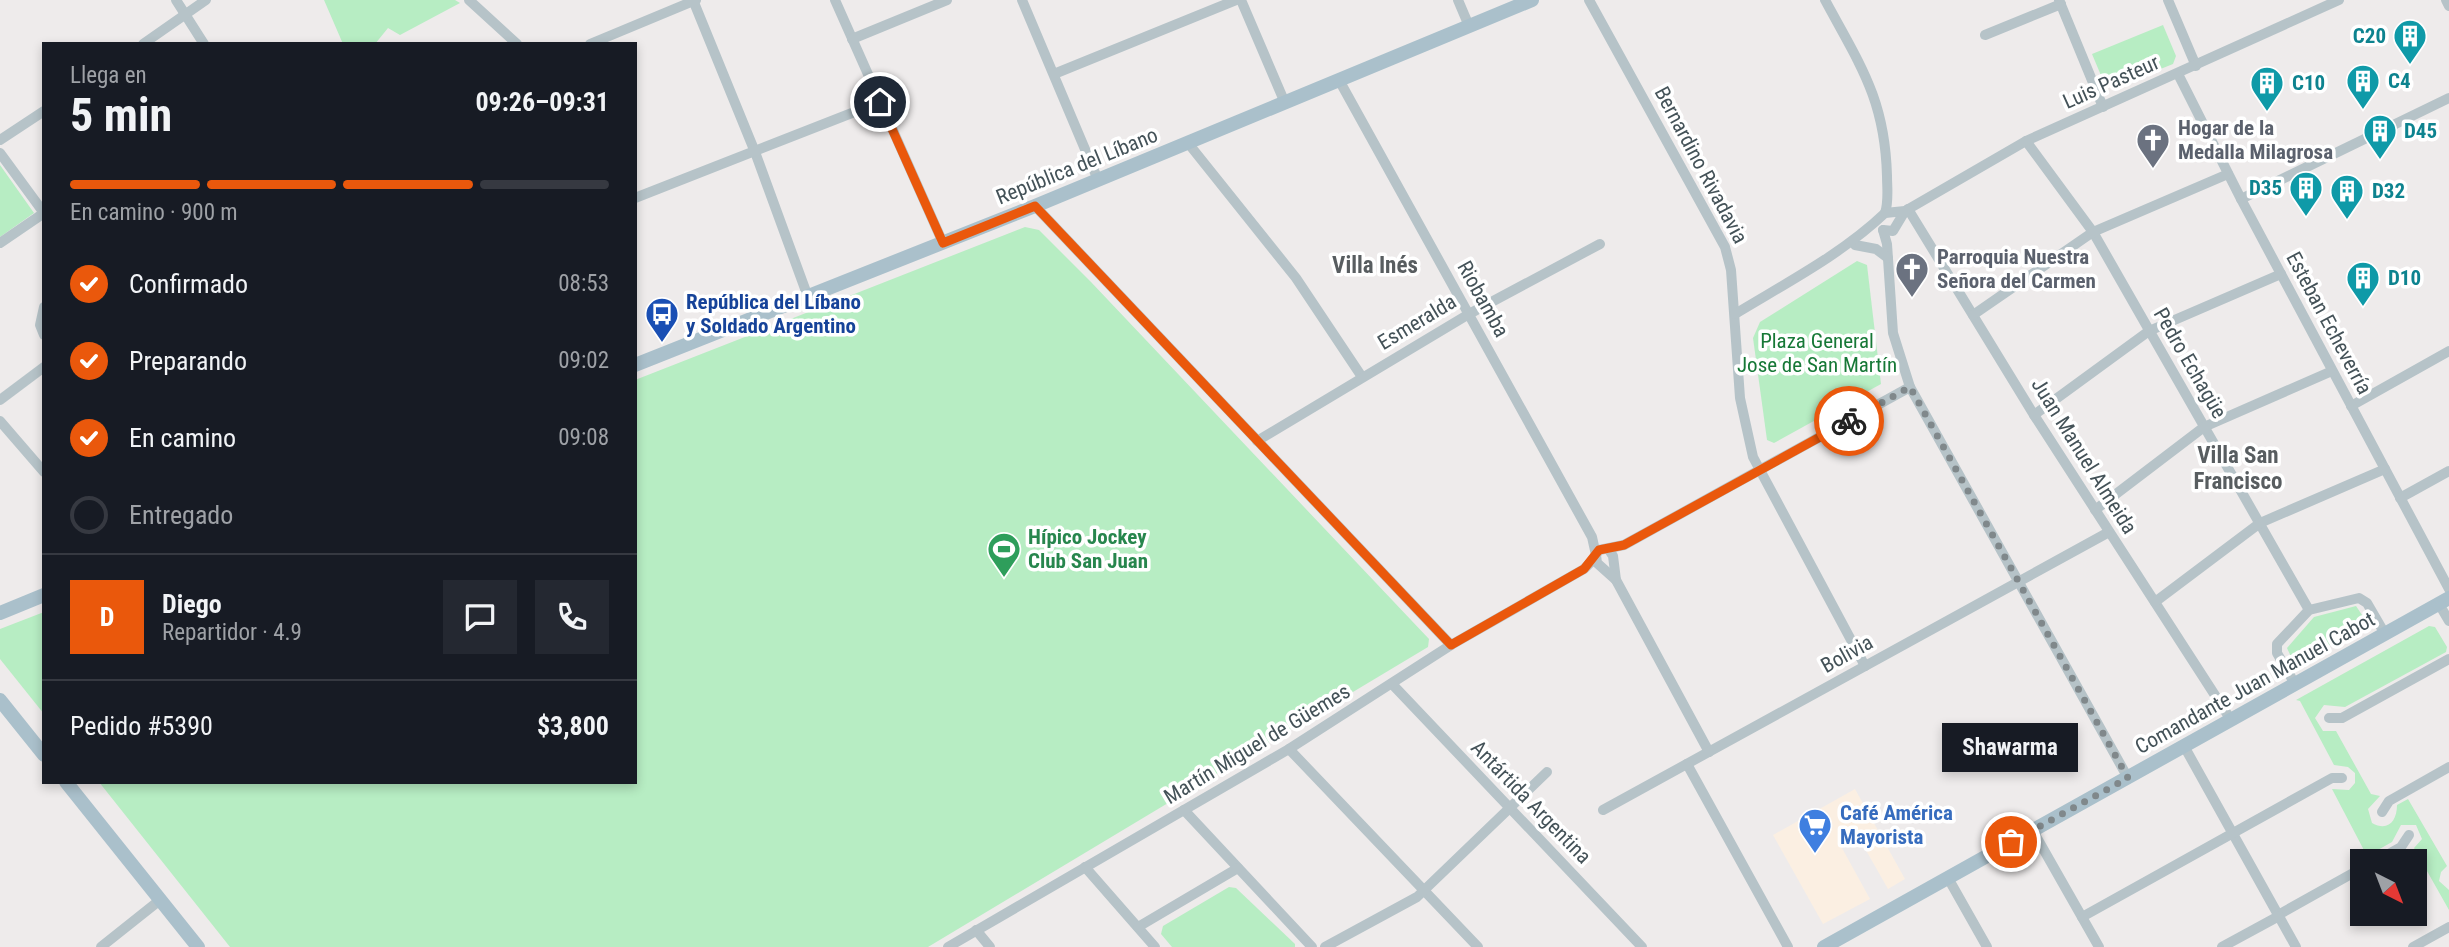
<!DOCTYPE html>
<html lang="es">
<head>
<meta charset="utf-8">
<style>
  body { margin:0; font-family:"Roboto Condensed",sans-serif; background:#242831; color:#f1f3f6; height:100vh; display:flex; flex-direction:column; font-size:26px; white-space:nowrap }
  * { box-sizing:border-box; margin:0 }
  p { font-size:23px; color:#9ea1a6 }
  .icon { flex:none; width:38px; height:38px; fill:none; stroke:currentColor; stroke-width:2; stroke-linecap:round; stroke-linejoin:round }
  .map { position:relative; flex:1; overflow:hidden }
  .details { position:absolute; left:42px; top:42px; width:595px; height:742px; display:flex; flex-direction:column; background:#171b24; border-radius:0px; box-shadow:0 4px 10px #0003 }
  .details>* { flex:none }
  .needle { width:46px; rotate:138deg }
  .tools { position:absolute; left:2350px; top:849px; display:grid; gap:14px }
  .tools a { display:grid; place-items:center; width:77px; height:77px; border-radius:0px; background:#171b24; box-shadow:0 4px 10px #0003; font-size:35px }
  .pin { position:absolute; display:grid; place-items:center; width:60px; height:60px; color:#fff; margin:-30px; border:4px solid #fff; border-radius:50%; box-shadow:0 2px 7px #0007 }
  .courier { position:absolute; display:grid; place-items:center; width:70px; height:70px; margin:-35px; border:5px solid #ea580c; border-radius:50%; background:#fff; color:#222; box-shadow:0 2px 9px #0007 }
  .bubble { position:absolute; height:49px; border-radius:0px; background:#171b24; box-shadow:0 4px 10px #0003; font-size:23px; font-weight:700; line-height:49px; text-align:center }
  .summary em { font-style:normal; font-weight:700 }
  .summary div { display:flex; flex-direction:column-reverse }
  .summary { display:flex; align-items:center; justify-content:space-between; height:119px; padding:0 28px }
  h1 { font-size:46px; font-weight:700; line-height:52px }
  .bar { display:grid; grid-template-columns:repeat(4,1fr); gap:10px 7px; align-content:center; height:84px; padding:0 28px }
  .bar i { height:9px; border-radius:5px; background:#363941 }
  .bar .selected { background:#ea580c }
  .bar p { grid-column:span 4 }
  .line { display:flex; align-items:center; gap:18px; padding:0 28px; border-top:2px solid #363941 }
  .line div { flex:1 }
  .round { display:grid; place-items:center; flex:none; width:74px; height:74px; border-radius:0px; background:#242831 }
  ol { padding:0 28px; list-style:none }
  li { display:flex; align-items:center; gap:21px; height:77px }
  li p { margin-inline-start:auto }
  li .icon { padding:7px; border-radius:50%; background:#ea580c; color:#fff; stroke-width:4 }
  li:last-child { color:#9ea1a6 }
  li i { width:38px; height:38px; border:4px solid #363941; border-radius:50% }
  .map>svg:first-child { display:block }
</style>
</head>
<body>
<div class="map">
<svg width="2449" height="947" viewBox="0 0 2449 947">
  <rect width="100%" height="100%" fill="#eeebeb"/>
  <!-- commercial -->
  <polygon fill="#fbefe2" points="1855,789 1905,879 1888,889 1859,838 1842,848 1870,899 1823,924 1773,835"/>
  <!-- green -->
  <g fill="#b7edc3">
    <polygon points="324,0 455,0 460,3 400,35 388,28 375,44 343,44"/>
    <polygon points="2163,25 2176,56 2173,64 2113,88 2105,85 2092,54"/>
    <polygon points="0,165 34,213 0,237"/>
    <polygon points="1025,227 1039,230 1091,282 1429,639 1428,647 928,947 230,947 99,782 635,782 635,380"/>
    <polygon points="1857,261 1867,265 1881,384 1774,443 1767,440 1753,338 1760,322"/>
    <polygon points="2356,606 2366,621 2365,625 2297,663 2293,661 2287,648 2314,617"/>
    <polygon points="44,612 44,714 0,659 0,629"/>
    <path d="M2429 626 2435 627 2447 647 2446 652 2345 707 2324 705 2315 718 2323 731H2336L2371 794 2380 796 2368 809 2372 823C2388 832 2397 821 2397 805L2408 799 2447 866 2441 872 2439 881 2449 890V910L2414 848 2422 839 2416 825H2401L2392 842 2367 856 2332 789 2349 790 2355 783V773L2348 767 2334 765 2300 701 2296 700Z"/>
    <polygon points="1229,887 1236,888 1295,944 1295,947 1172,947 1161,934 1163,926"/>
  </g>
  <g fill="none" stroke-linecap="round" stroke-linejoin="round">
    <!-- minor -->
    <g stroke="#b6c3c8" stroke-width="10">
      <polyline points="176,0 204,44"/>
      <polyline points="469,0 517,44"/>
      <polyline points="693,0 755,152 808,297"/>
      <polyline points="835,0 943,243"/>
      <polyline points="1022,0 1098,180"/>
      <polyline points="1241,0 1285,103"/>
      <polyline points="1458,0 1469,26"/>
      <polyline points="1589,0 1725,247 1731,270 1740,398 1753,457 1865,666"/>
      <path d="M1825 0C1860 65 1885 99 1887 176 1887 188 1889 201 1885 213"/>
      <polyline points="2059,0 2103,107"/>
      <polyline points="2168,0 2196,66"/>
      <polyline points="2446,0 2449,6"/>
      <polyline points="1985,35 2061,4"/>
      <polyline points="852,39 947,0"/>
      <polyline points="143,44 206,0"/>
      <polyline points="590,44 696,0"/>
      <polyline points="1054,74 1236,0"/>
      <polyline points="2178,74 2241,199 2449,589"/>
      <polyline points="1339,80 1592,537 1596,555"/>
      <polyline points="0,140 44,111"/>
      <polyline points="2026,141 2093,232 2309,610"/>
      <polyline points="1188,143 1296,278 1362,377"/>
      <polyline points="0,153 44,213"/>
      <polyline points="635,198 880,102"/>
      <polyline points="2241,199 2449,98"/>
      <polyline points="1035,206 1451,645"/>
      <polyline points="1908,209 2034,415 2231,720"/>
      <polyline points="1883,230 1887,244 1893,333 1910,387 2128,778"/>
      <polyline points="1883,230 1893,231 1905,211"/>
      <polyline points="0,243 44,213"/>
      <polyline points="1855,245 1876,249 1888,258"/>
      <polyline points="44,307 40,325 44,335"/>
      <path d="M1735 314C1786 283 1842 254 1885 213L1905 211 2026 141 2339 0"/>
      <polyline points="1973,315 2093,232 2228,174"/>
      <polyline points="0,400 44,367"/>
      <polyline points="2351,406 2449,351"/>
      <polyline points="2034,415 2149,331 2281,274"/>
      <polyline points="0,421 44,472"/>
      <polyline points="1257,441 1469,314 1600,244"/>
      <polyline points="2400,498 2449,471"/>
      <polyline points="2095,510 2204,427 2332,371"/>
      <polyline points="1609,550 1613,556 1616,580 1709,752"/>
      <polyline points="1616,580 1597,563 1596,555 1599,550 1624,545 1910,387"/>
      <polyline points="2155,602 2260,523 2385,469"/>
      <polyline points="2439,604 2449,621"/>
      <polyline points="2295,684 2277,653 2277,644 2309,610 2359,598 2367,603 2385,634"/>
      <polyline points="1393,685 1642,947"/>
      <polyline points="2329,718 2342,718 2449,659"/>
      <polyline points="2184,746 2296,947"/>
      <polyline points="1289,749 1478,947"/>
      <polyline points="1687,764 1788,947"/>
      <polyline points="1184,810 1312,947"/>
      <polyline points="1603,810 2109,532"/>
      <polyline points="2382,812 2389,801 2449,767"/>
      <polyline points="2033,831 2099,947"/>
      <polyline points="2376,861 2401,847 2409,835"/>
      <polyline points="1085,867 1155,947"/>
      <polyline points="1948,878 1987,947"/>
      <polyline points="2278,915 2362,868"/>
      <polyline points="2082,917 2332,778 2342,778"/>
      <polyline points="1138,927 1238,868"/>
      <polyline points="976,930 990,947"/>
      <polyline points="101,947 160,900"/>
      <polyline points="948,947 1289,749 1451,645 1584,569 1595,558"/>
      <polyline points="1325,947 1417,897 1547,772"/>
      <polyline points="2222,947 2279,916"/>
      <polyline points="2413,947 2449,927"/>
    </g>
    <!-- major -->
    <g stroke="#aac0cb" stroke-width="14">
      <polyline points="635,365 1035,206 1532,0"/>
      <polyline points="0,613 44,595"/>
      <polyline points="0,700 44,755"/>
      <polyline points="66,782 198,947"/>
      <polyline points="1824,947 2449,598"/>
    </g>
  </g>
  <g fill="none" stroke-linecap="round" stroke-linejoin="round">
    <!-- done -->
    <polyline stroke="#80888b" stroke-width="7" stroke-dasharray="0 12.6" points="1849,421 1910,387 2128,778 2011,842"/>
    <!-- route -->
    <polyline stroke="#ea580c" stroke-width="9" points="880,102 943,243 1035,206 1451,645 1584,569 1599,550 1624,545 1849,421"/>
  </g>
  <!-- icons -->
  <defs>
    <symbol id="building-pin" viewBox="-11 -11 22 30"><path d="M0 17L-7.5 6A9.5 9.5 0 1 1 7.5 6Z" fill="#0f9aa8" stroke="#fff"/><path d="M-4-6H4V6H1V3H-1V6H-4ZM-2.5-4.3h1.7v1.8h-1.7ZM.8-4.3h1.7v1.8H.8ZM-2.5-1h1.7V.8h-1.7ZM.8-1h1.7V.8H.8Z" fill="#fff"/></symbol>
    <symbol id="church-pin" viewBox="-11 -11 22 30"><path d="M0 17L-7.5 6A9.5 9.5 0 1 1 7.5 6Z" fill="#6b7280" stroke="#fff"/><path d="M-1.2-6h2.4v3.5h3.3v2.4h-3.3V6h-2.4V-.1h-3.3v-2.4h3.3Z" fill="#fff"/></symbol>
    <symbol id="bus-pin" viewBox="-11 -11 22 30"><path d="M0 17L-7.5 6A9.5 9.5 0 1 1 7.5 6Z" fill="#1a4fb4" stroke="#fff"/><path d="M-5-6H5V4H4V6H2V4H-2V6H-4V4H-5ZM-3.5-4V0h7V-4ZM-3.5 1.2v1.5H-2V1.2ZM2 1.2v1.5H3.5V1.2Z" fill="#fff"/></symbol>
    <symbol id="stadium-pin" viewBox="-11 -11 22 30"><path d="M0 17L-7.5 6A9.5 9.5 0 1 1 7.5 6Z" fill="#2e9e5b" stroke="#fff"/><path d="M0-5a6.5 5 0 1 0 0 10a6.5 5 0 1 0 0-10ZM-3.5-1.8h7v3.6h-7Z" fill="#fff"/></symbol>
    <symbol id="supermarket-pin" viewBox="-11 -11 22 30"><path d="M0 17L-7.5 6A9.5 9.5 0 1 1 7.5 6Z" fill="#3f7fe0" stroke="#fff"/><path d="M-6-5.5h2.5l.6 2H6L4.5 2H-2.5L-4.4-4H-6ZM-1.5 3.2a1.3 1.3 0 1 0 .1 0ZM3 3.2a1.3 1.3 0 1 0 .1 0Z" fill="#fff"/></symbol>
  </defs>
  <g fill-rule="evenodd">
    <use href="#building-pin" x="2391" y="17" width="38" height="52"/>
    <use href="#building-pin" x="2344" y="62" width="38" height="52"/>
    <use href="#building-pin" x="2248" y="64" width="38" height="52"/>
    <use href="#building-pin" x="2361" y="112" width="38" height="52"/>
    <use href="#church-pin" x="2134" y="121" width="38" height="52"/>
    <use href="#building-pin" x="2287" y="169" width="38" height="52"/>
    <use href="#building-pin" x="2328" y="172" width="38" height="52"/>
    <use href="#church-pin" x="1893" y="250" width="38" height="52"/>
    <use href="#building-pin" x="2344" y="259" width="38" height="52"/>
    <use href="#bus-pin" x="643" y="295" width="38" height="52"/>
    <use href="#stadium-pin" x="985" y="530" width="38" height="52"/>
    <use href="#supermarket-pin" x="1796" y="806" width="38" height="52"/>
  </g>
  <g text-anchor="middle" stroke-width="7" stroke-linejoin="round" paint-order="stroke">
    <!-- culture labels -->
    <g font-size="21" font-weight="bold" fill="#0d838f" stroke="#fff" text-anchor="start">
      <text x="2386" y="43" text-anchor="end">C20</text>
      <text x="2388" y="88">C4</text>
      <text x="2292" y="90">C10</text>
      <text x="2404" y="138">D45</text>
      <text x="2282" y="195" text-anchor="end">D35</text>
      <text x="2372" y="198">D32</text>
      <text x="2388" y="285">D10</text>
    </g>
    <!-- street labels -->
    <g font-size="21" fill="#445258" stroke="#fff">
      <text transform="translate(2111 82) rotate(-24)" y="7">Luis Pasteur</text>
      <text transform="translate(1701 165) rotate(62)" y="7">Bernardino Rivadavia</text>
      <text transform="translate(1077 166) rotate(-22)" y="7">República del Líbano</text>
      <text transform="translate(1483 299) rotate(61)" y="7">Riobamba</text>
      <text transform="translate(1417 322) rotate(-31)" y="7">Esmeralda</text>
      <text transform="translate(2329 323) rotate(62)" y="7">Esteban Echeverría</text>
      <text transform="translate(2190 363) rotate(60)" y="7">Pedro Echagüe</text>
      <text transform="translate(2084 456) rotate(58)" y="7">Juan Manuel Almeida</text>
      <text transform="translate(1847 654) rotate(-29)" y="7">Bolivia</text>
      <text transform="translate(2255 683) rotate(-29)" y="7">Comandante Juan Manuel Cabot</text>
      <text transform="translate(1257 744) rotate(-31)" y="7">Martín Miguel de Güemes</text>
      <text transform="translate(1531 802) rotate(46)" y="7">Antártida Argentina</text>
    </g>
    <!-- worship labels -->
    <g font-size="21" font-weight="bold" fill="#5b616d" stroke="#fff" text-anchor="start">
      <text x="2178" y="135">Hogar de la<tspan x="2178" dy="24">Medalla Milagrosa</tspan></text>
      <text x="1937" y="264">Parroquia Nuestra<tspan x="1937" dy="24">Señora del Carmen</tspan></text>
    </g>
    <!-- transit labels -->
    <g font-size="21" font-weight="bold" fill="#164399" stroke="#fff" text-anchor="start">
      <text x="686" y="309">República del Líbano<tspan x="686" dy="24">y Soldado Argentino</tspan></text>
    </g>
    <!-- park labels -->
    <g font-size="21" fill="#167836" stroke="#fff">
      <text x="1817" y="348">Plaza General<tspan x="1817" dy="24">Jose de San Martín</tspan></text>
    </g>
    <!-- leisure labels -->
    <g font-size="21" font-weight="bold" fill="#27864d" stroke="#fff" text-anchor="start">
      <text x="1028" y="544">Hípico Jockey<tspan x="1028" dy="24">Club San Juan</tspan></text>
    </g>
    <!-- shop labels -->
    <g font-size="21" font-weight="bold" fill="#366cbe" stroke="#fff" text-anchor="start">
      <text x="1840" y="820">Café América<tspan x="1840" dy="24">Mayorista</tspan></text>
    </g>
    <!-- neighbourhood labels -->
    <g font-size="23" font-weight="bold" fill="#585d60" stroke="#fff">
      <text x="1375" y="273">Villa Inés</text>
      <text x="2238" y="463">Villa San<tspan x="2238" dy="26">Francisco</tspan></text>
    </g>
  </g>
</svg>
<div class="tools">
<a><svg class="needle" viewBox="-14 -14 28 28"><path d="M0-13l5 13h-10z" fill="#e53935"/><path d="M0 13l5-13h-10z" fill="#9ea1a6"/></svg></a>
</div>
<div class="pin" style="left:2011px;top:842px;background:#ea580c"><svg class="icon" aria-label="bag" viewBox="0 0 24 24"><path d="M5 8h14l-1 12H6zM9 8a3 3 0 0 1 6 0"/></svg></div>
<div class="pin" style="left:880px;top:102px;background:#1f2937"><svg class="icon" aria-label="home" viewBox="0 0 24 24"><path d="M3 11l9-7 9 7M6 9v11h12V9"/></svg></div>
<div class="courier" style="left:1849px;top:421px"><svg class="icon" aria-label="bike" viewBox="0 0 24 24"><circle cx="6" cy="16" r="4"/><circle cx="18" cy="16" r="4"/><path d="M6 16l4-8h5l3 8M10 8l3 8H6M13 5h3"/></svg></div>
<div class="bubble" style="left:1942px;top:723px;width:136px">Shawarma</div>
<section class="details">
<div class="summary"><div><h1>5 min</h1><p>Llega en</p></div><em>09:26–09:31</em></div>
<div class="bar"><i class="selected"></i><i class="selected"></i><i class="selected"></i><i></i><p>En camino · 900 m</p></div>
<ol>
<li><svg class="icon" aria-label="check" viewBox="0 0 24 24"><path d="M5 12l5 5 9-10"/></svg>Confirmado<p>08:53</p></li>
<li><svg class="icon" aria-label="check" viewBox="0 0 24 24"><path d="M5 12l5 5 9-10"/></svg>Preparando<p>09:02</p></li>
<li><svg class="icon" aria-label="check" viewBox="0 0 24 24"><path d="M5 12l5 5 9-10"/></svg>En camino<p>09:08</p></li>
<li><i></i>Entregado</li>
</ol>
<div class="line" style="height:126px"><b class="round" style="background:#ea580c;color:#fff">D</b><div><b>Diego</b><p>Repartidor · 4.9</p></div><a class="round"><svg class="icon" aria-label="chat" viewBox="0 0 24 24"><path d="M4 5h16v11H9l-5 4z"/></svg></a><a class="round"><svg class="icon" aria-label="phone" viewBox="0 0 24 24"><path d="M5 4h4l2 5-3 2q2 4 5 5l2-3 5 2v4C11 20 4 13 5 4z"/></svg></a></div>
<div class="line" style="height:91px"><div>Pedido #5390</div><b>$3,800</b></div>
</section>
</div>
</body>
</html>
